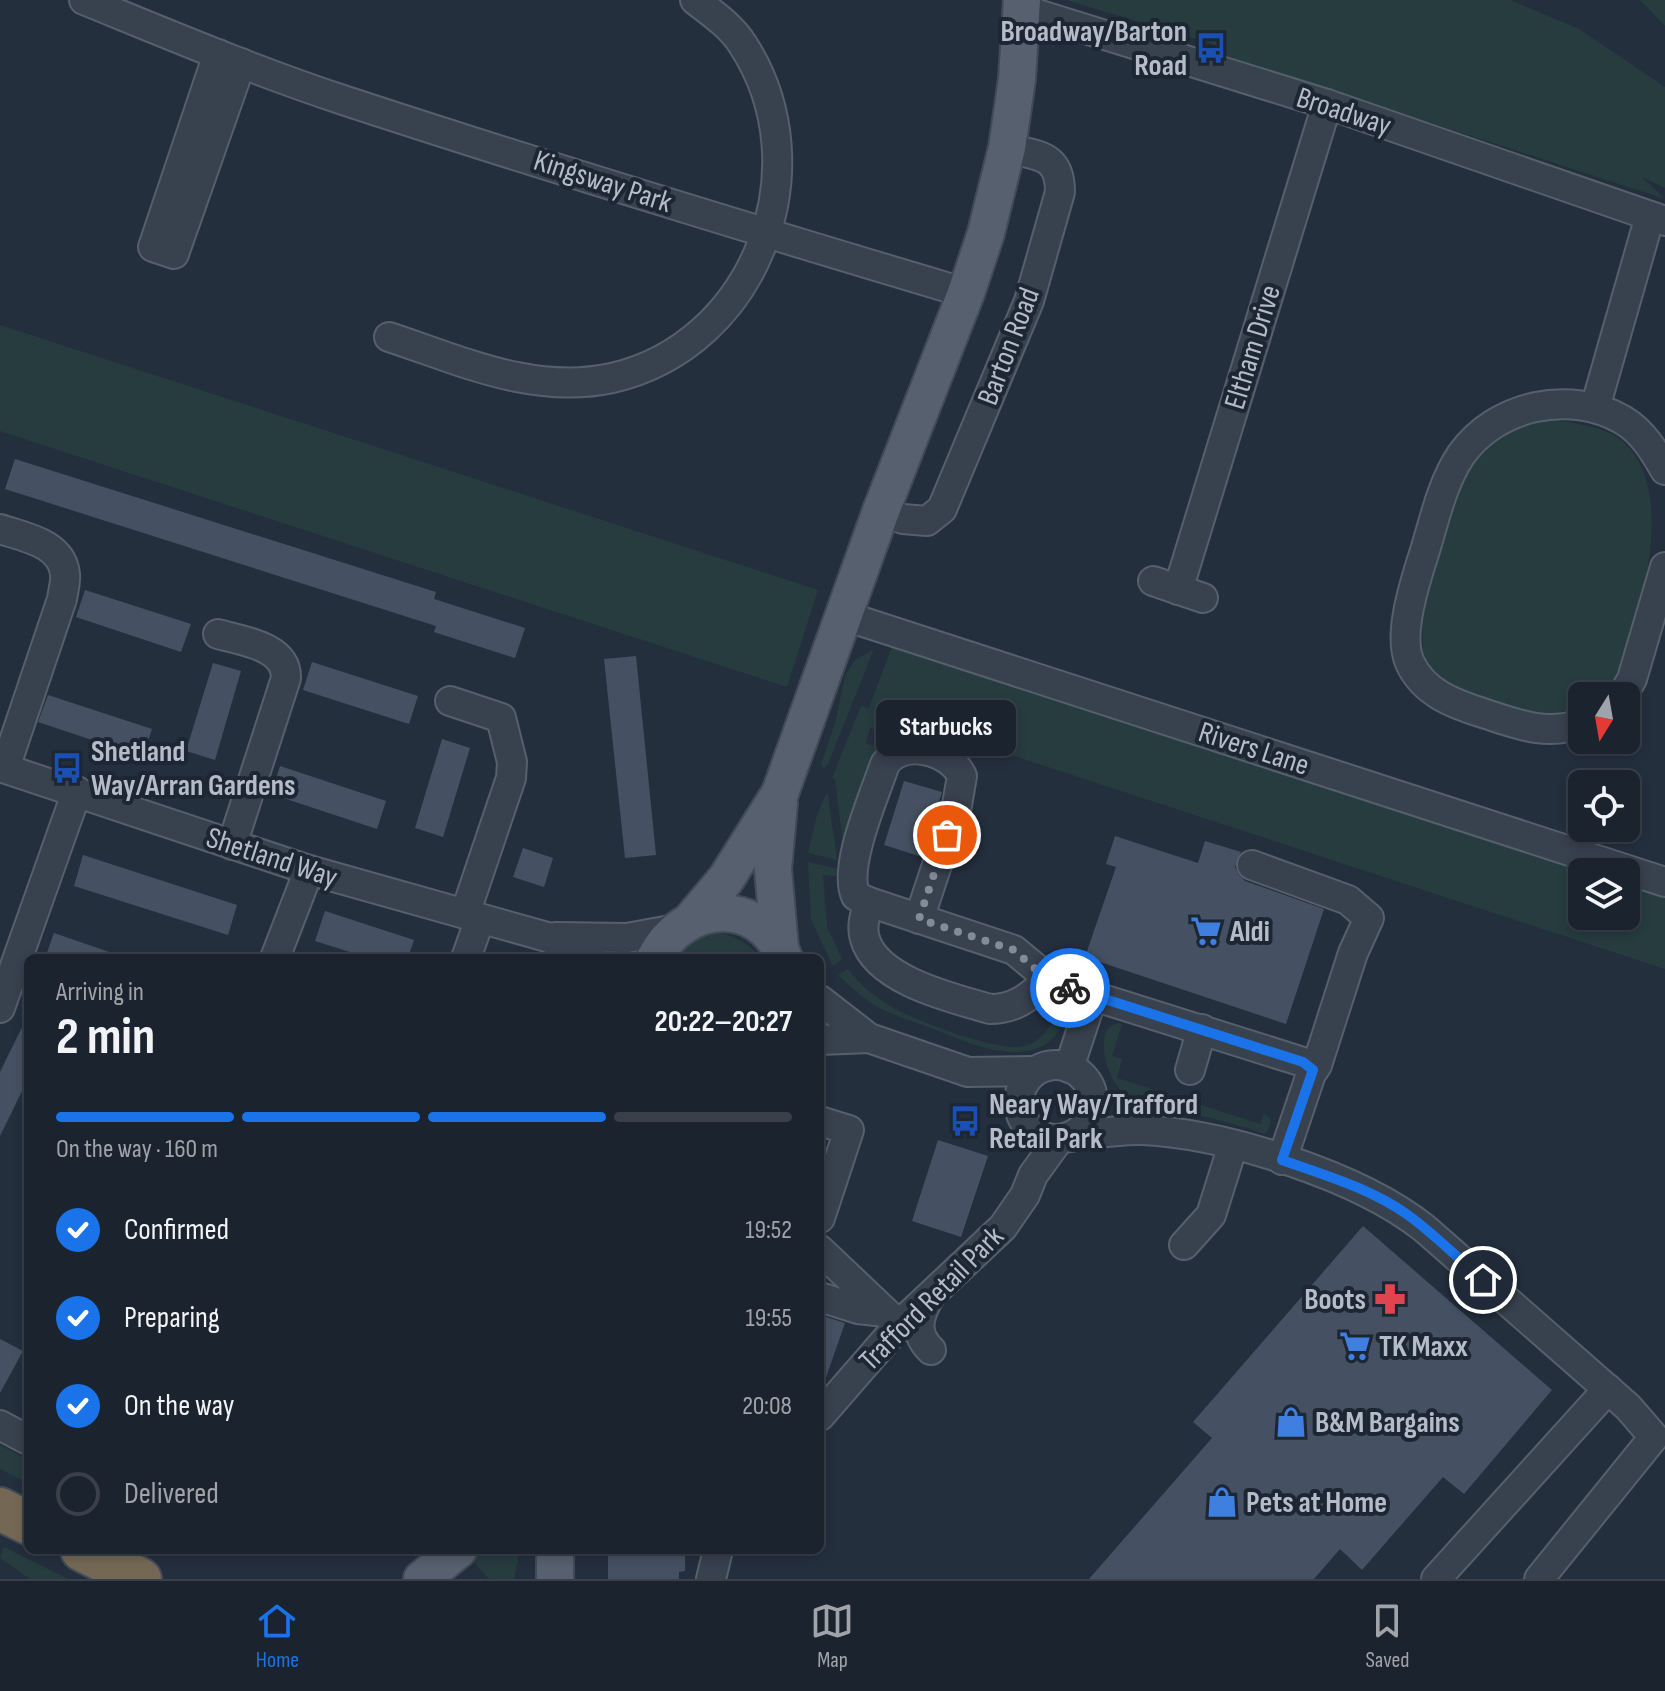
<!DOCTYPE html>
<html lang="en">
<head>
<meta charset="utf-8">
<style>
  body { margin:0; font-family:"Sofia Sans Condensed",sans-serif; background:#242b36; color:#f1f3f6; height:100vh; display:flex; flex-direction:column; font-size:30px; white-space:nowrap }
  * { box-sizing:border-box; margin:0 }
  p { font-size:26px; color:#a0a4aa }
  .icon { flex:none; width:44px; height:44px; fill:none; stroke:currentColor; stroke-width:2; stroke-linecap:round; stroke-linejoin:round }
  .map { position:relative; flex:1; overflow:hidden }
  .details { position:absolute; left:24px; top:954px; width:800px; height:600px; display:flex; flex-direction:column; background:#1b232e; border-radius:12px; box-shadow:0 4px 12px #0003,0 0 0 2px #39404a }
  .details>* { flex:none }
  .needle { width:52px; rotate:191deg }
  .fabs { position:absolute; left:1568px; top:682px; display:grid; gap:16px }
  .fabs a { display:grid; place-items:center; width:72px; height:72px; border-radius:12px; background:#1b232e; box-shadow:0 4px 12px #0003,0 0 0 2px #39404a; font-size:40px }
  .pin { position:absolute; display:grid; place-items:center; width:68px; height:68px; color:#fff; margin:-34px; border:4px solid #fff; border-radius:50%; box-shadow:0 2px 8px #0007 }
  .courier { position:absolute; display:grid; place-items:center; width:80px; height:80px; margin:-40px; border:6px solid #1a73e8; border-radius:50%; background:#fff; color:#222; box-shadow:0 2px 10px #0007 }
  .bubble { position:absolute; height:56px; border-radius:12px; background:#1b232e; box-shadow:0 4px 12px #0003,0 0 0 2px #39404a; font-size:26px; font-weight:700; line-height:56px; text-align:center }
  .overview em { font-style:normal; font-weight:700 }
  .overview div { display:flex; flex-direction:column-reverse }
  .overview { display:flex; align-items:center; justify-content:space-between; height:136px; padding:0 32px }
  h1 { font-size:52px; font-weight:700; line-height:60px }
  .bar { display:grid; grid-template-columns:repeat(4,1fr); gap:12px 8px; align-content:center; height:96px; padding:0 32px }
  .bar i { height:10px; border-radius:6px; background:#39404a }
  .bar .on { background:#1a73e8 }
  .bar p { grid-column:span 4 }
  ol { padding:0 32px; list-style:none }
  li { display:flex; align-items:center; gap:24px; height:88px }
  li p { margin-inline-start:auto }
  li .icon { padding:8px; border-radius:50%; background:#1a73e8; color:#fff; stroke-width:4 }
  li:last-child { color:#a0a4aa }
  li i { width:44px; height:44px; border:4px solid #39404a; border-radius:50% }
  .tab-bar { display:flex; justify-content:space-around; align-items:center; height:112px; border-top:2px solid #39404a; background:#1b232e; font-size:22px; color:#a0a4aa }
  .tab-bar a { display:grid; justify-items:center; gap:4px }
  .tab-bar .on { color:#1a73e8 }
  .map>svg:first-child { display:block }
</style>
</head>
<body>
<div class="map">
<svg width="1665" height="1579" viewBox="0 0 1665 1579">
  <rect width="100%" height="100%" fill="#242f3e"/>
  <!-- green -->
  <g fill="#263c3f">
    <polygon points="1066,0 1510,0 1579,29 1665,87 1665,188 1642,177 1665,199 1217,53 1213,44"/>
    <polygon points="1638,0 1665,0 1665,26 1642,2"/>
    <polygon points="0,325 818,590 787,687 0,431"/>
    <path d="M1554 420C1574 423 1596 426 1614 435 1665 468 1654 549 1640 603 1635 622 1630 659 1621 675 1617 683 1606 690 1599 696H1582V706L1548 716 1528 713 1453 689 1435 677 1423 660 1422 607 1464 479C1486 437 1506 421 1554 420Z"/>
    <polygon points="893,644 1598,872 1582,872 1582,916 1626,916 1626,881 1665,894 1665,969 892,716 886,733 870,728 866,743 882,749 845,861 835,779 832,778 861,706 869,708"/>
    <polygon points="874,649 828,764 824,768 821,764 836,720 845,675 855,660"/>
    <polygon points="826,794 828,795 837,860 808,853 817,815"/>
    <polygon points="808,862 843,870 842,877 823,875 827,927 842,959 833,966 811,920"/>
    <path d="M719 933C737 937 749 943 760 958H679C689 942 701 937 719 933Z"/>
    <path d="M848 969C859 984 874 996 890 1006 913 1020 999 1053 1024 1046 1039 1043 1049 1030 1054 1017L1043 1013 1050 1007 1061 1012C1064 1022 1061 1031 1052 1039 1019 1069 963 1040 928 1027 909 1020 889 1014 871 1003 859 995 849 985 838 975Z"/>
    <path d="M1118 1023 1122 1024 1112 1056 1122 1059 1117 1078 1260 1124 1264 1114 1271 1120 1268 1131 1264 1134C1242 1126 1220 1120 1198 1115 1181 1112 1164 1112 1148 1108 1122 1102 1104 1072 1104 1047 1103 1034 1106 1027 1118 1023Z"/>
    <polygon points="0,1445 28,1460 28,1483 0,1469"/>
    <polygon points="4,1547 68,1579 30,1579 0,1558"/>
    <polygon points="473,1550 520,1550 514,1579 489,1579 469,1557"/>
  </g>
  <!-- building -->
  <g fill="#455162">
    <polygon points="15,459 436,592 434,599 525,628 515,658 434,632 436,626 5,489"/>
    <polygon points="85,590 191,624 181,652 76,617"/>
    <polygon points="636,656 656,855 625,858 604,659"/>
    <polygon points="312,662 418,696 409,724 303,690"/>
    <polygon points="213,663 241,671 215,760 186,751"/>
    <polygon points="48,695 152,729 143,757 38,722"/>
    <polygon points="442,739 470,748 443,837 415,828"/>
    <polygon points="280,766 386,801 377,829 271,794"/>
    <polygon points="904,781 942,792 922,857 884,845"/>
    <polygon points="1115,836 1198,863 1205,841 1241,852 1235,867 1239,875 1245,881 1324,909 1286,1024 1085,957 1116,867 1106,864"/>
    <polygon points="523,848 553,858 544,887 513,877"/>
    <polygon points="83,855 237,905 228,935 74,886"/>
    <polygon points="325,911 414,940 408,958 369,958 315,941"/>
    <polygon points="54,933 118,955 117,958 45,958"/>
    <polygon points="28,1015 28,1079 0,1136 0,1072"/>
    <polygon points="938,1140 988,1156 961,1237 912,1221"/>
    <polygon points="1363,1226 1552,1390 1464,1494 1443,1477 1362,1570 1340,1549 1314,1579 1089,1579 1212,1438 1193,1422"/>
    <polygon points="820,1315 845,1323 823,1386 820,1386"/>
    <polygon points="0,1339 23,1351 0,1393"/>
    <polygon points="608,1550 685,1550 685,1571 679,1572 679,1579 608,1579"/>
  </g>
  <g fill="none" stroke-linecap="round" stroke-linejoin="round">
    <defs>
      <g id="minor">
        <path d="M84 0C170 35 255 71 343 100 550 168 758 231 966 293"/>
        <polyline points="1021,9 1327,104 1665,221"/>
        <polyline points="218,54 153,247 174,254 241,63"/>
        <path d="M389 337C462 361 534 395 612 378 756 345 823 168 743 45 732 27 712 13 695 0"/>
        <polyline points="1595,408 1650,216"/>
        <path d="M881 511 903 519 927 521 942 509 1029 301 1060 192C1060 154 1038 156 1007 148"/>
        <path d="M0 529C24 537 62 543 65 574 66 582 63 591 62 599L5 768"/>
        <polyline points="1153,581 1203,598"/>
        <polyline points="1178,590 1327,104"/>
        <polyline points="842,615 1665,882"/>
        <path d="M218 634C242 641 287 646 286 678L232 845"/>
        <polyline points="1622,696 1632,679 1665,567"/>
        <polyline points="450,701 501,718 512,762 511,778 465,914"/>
        <path d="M1582 723C1547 737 1517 724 1483 713 1454 704 1424 693 1410 663 1398 637 1413 589 1421 563 1433 528 1440 486 1461 455 1496 405 1570 389 1623 420 1643 432 1654 451 1665 470"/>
        <polyline points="0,767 309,870 547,937 591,958"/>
        <polyline points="1252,865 1348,900 1369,918 1353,953 1317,1065 1311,1074 1282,1160"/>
        <path d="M869 902C865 914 861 927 865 939 877 981 953 998 990 1009 1016 1009 1030 996 1048 980"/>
        <path d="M919 919 957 805 962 776C950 750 903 738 885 764 875 794 842 868 856 896L869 902 1014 950 1055 984 1303 1062 1313 1070"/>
        <polyline points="556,937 627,938 676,929"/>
        <polyline points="275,958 309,870"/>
        <polyline points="466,958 480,919"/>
        <polyline points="820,1000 869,1038 968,1072 1035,1071"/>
        <polyline points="0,1008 77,791"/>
        <polyline points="820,1040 869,1038"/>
        <circle cx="1056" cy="1102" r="37"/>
        <polyline points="1069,1068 1093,995"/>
        <polyline points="1190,1070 1202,1029"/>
        <polyline points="820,1121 849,1130 820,1218"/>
        <path d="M1069 1137C1093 1134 1119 1129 1143 1130 1226 1134 1358 1176 1424 1228L1628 1407 1654 1437 1539 1579"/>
        <polyline points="1184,1245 1211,1215 1233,1145"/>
        <polyline points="820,1250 899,1325"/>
        <polyline points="820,1297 858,1309 885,1312"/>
        <path d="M929 1298C918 1317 914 1334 931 1350"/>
        <polyline points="820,1416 899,1325 1003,1227 1025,1195 1033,1175 1059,1139"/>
        <polyline points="0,1425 28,1440"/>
        <polyline points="711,1579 718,1550"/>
        <polyline points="1436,1579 1608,1389"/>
      </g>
      <g id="major">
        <polyline points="779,803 773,869 780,948"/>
        <polyline points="693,918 726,879 780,793 881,511 966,293 986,233 1007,148 1017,79 1022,0"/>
        <path d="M655 958C683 902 760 895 784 958"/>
        <polyline points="422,1579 458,1550"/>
        <polyline points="555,1579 555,1550"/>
      </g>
      <g id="highway">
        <polyline points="0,1509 28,1523"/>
        <polyline points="82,1550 140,1579"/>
      </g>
    </defs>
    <!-- minor casing -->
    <use href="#minor" stroke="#565f6c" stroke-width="32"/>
    <!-- major casing -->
    <use href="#major" stroke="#414a57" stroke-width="40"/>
    <!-- highway casing -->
    <use href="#highway" stroke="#434c59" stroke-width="46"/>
    <!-- minor -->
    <use href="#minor" stroke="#38414e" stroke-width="28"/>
    <!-- major -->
    <use href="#major" stroke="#56606e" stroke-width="36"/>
    <!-- highway -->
    <use href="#highway" stroke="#746855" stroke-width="42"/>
  </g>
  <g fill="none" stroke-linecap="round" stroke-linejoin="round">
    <!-- done -->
    <polyline stroke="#828b98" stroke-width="8" stroke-dasharray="0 14.4" points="947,835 919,919 1014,950 1048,980 1070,988"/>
    <!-- route -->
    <path stroke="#1a73e8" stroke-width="10" d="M1070 988 1303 1062 1313 1070 1282 1160C1324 1175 1370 1188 1408 1215 1434 1234 1458 1258 1483 1280"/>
  </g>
  <!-- icons -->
  <defs>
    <symbol id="bus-bare" viewBox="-9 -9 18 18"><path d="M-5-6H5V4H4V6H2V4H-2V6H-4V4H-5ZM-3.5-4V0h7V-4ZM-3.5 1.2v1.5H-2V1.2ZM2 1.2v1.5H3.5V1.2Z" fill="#1a4fb4" stroke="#1d2633" stroke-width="2.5" paint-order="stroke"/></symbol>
    <symbol id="supermarket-bare" viewBox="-9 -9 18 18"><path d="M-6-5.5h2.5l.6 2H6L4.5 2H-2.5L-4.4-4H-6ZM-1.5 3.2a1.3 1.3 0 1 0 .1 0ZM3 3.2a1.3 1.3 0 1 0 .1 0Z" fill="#3f7fe0" stroke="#1d2633" stroke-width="2.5" paint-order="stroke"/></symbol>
    <symbol id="pharmacy-bare" viewBox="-9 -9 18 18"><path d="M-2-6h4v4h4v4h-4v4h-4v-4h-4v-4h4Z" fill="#e0444e" stroke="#1d2633" stroke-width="2.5" paint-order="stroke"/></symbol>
    <symbol id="shop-bare" viewBox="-9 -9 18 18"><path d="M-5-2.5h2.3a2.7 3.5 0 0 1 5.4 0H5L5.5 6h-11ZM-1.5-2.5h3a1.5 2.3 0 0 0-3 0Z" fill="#3f7fe0" stroke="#1d2633" stroke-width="2.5" paint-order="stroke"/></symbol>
  </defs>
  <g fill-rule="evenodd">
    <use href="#bus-bare" x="1189" y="26" width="44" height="44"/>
    <use href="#bus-bare" x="45" y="746" width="44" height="44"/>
    <use href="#supermarket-bare" x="1184" y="909" width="44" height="44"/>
    <use href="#bus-bare" x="943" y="1099" width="44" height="44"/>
    <use href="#pharmacy-bare" x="1368" y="1277" width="44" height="44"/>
    <use href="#supermarket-bare" x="1333" y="1324" width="44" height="44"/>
    <use href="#shop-bare" x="1269" y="1400" width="44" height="44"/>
    <use href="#shop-bare" x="1200" y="1480" width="44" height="44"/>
  </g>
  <g text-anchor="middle" stroke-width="8" stroke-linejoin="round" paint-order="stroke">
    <!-- poi labels -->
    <g font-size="30" font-weight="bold" fill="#b4bcc9" stroke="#1d2633" text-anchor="start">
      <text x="1187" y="41" text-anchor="end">Broadway/Barton<tspan x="1187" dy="34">Road</tspan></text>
      <text x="91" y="761">Shetland<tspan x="91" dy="34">Way/Arran Gardens</tspan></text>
      <text x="1230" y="941">Aldi</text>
      <text x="989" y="1114">Neary Way/Trafford<tspan x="989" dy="34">Retail Park</tspan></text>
      <text x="1366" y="1309" text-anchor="end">Boots</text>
      <text x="1379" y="1356">TK Maxx</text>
      <text x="1315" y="1432">B&amp;M Bargains</text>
      <text x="1246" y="1512">Pets at Home</text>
    </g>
    <!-- street labels -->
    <g font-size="30" fill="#b4bcc9" stroke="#1d2633">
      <text transform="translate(1344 111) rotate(18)" y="10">Broadway</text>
      <text transform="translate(603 181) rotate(18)" y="10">Kingsway Park</text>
      <text transform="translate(1008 346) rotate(-69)" y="10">Barton Road</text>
      <text transform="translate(1252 347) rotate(-73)" y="10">Eltham Drive</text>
      <text transform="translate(1254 748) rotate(18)" y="10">Rivers Lane</text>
      <text transform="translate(272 857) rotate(18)" y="10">Shetland Way</text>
      <text transform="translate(931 1298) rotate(-45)" y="10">Trafford Retail Park</text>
    </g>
  </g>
</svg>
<div class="fabs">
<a><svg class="needle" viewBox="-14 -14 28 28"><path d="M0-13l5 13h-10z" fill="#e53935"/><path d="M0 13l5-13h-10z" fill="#a0a4aa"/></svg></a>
<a><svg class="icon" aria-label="locate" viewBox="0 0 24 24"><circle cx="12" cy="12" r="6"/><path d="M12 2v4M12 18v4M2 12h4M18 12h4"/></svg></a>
<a><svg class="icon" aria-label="layers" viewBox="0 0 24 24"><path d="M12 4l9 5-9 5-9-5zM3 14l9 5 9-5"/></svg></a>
</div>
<div class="pin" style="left:947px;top:835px;background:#ea580c"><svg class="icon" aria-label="bag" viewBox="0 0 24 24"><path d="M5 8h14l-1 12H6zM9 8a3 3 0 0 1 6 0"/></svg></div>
<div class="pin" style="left:1483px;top:1280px;background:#1f2937"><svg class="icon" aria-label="home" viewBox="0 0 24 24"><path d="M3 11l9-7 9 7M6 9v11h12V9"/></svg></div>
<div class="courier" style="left:1070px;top:988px"><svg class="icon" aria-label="bike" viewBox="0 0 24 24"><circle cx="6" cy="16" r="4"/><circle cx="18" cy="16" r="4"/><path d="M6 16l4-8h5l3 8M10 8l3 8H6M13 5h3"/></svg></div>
<div class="bubble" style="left:876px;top:700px;width:140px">Starbucks</div>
<section class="details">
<div class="overview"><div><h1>2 min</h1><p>Arriving in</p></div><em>20:22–20:27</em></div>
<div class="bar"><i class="on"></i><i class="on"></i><i class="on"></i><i></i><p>On the way · 160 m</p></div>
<ol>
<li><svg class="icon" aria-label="check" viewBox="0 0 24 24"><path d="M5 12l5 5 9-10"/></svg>Confirmed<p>19:52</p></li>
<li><svg class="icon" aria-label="check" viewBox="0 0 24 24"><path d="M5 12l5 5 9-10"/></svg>Preparing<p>19:55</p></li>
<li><svg class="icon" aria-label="check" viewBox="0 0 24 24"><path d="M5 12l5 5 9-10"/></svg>On the way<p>20:08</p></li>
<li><i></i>Delivered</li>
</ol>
</section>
</div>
<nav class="tab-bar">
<a class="on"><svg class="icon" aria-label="home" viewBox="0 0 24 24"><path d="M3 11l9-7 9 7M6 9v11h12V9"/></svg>Home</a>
<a><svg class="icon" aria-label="map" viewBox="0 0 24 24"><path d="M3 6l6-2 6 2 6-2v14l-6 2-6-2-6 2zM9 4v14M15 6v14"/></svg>Map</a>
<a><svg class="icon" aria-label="saved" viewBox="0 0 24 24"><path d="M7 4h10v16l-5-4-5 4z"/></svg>Saved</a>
</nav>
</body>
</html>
